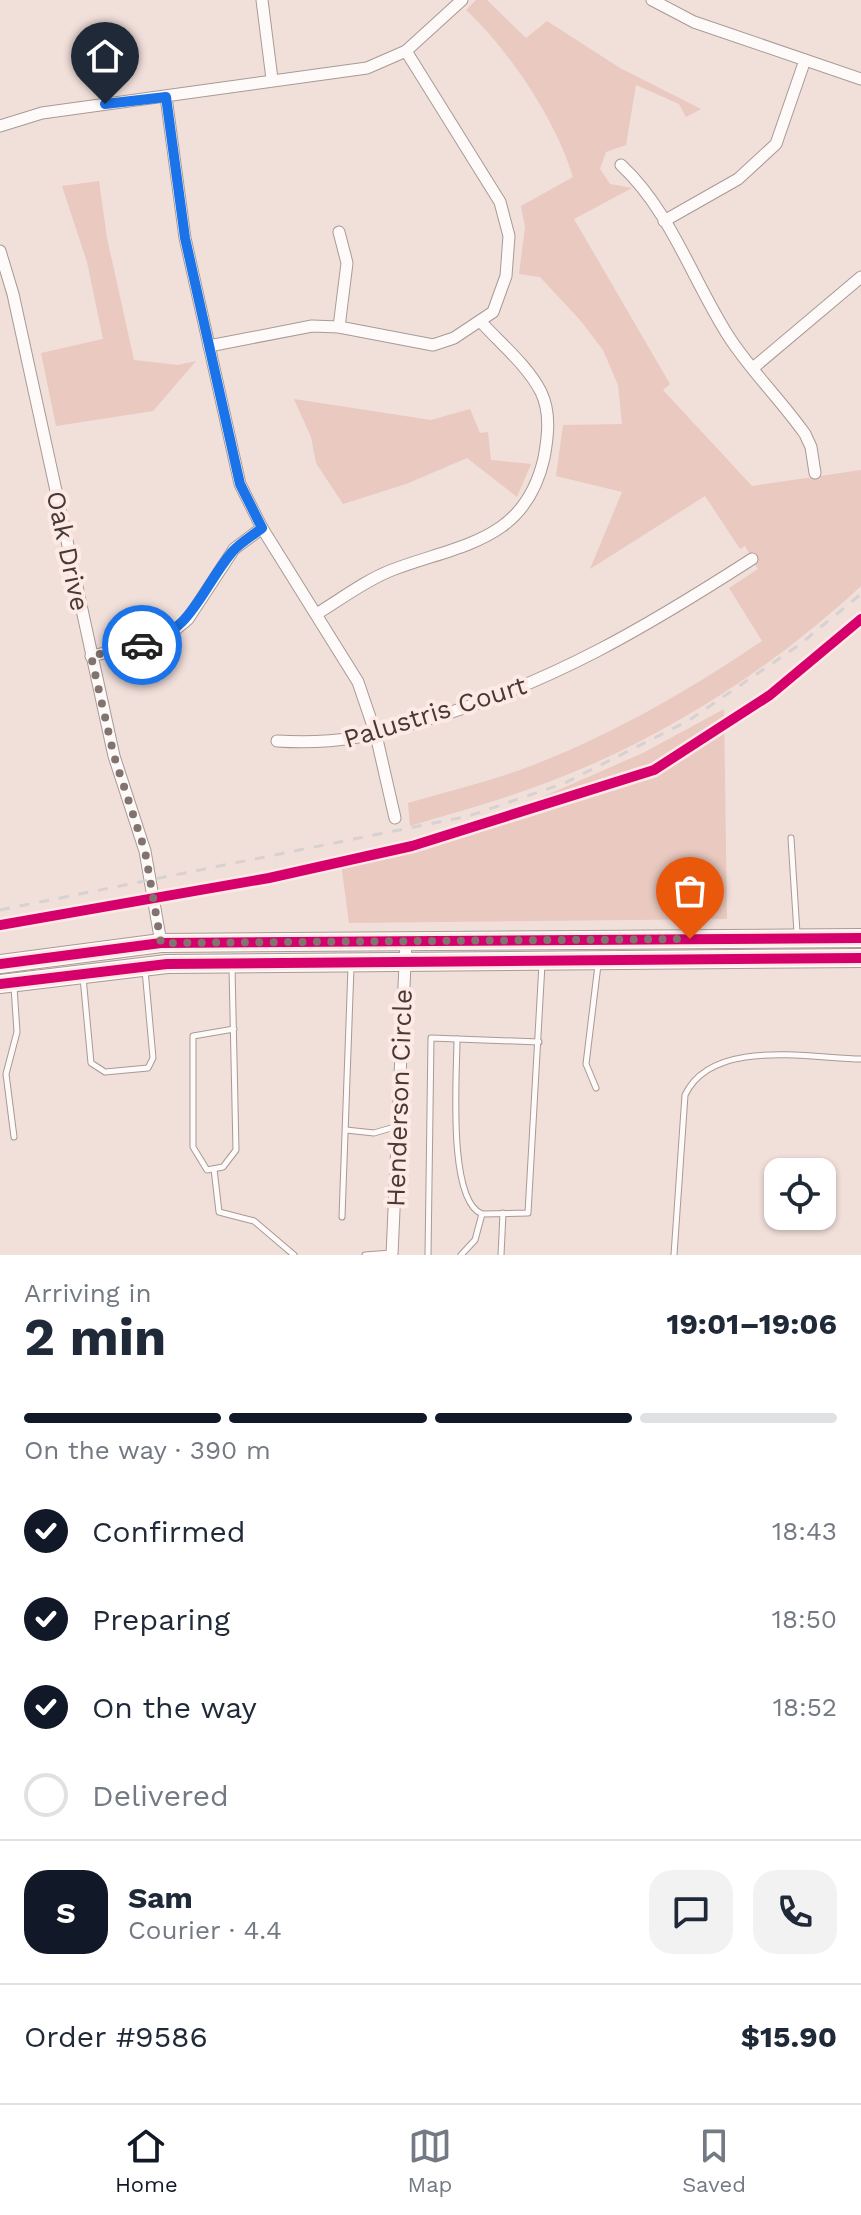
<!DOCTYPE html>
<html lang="en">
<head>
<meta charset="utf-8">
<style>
  body { margin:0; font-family:"Work Sans",sans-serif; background:#f2f2f3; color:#1f2937; height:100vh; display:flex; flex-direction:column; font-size:30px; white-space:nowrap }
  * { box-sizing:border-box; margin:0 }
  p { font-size:26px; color:#747a83 }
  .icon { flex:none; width:44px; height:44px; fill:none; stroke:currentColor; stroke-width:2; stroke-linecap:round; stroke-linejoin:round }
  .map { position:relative; height:1255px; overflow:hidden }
  .details { display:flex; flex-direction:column; background:#fff; flex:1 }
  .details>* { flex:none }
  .fabs { position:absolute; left:764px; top:1158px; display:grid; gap:16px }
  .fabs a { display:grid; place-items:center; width:72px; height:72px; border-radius:16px; background:#fff; box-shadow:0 2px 6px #0004; font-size:40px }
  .pin { position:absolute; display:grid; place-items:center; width:68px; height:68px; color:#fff; margin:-82px -34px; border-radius:50% 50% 50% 0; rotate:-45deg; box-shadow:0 0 8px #0007 }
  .pin .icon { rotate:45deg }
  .courier { position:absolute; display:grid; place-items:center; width:80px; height:80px; margin:-40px; border:6px solid #1a73e8; border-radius:50%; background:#fff; color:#222; box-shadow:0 2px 10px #0007 }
  .overview em { font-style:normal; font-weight:700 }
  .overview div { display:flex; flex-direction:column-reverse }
  .overview { display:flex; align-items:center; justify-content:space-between; height:136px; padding:0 24px }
  h1 { font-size:52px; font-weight:700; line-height:60px }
  .bar { display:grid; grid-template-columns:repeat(4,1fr); gap:12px 8px; align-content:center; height:96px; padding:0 24px }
  .bar i { height:10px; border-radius:6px; background:#e0e1e3 }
  .bar .current { background:#111827 }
  .bar p { grid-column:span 4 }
  .line { display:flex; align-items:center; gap:20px; padding:0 24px; border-top:2px solid #e0e1e3 }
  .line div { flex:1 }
  .round { display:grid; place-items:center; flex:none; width:84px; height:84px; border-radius:24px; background:#f2f2f3 }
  ol { padding:0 24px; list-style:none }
  li { display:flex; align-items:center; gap:24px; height:88px }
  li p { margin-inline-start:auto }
  li .icon { padding:8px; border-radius:50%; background:#111827; color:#fff; stroke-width:4 }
  li:last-child { color:#747a83 }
  li i { width:44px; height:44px; border:4px solid #e0e1e3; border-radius:50% }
  .tab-bar { display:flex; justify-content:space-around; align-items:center; height:112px; border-top:2px solid #e0e1e3; background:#fff; font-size:22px; color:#747a83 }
  .tab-bar a { display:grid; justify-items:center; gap:4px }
  .tab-bar .current { color:#111827 }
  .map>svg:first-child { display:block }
</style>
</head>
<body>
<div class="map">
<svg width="861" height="1255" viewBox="0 0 861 1255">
  <rect width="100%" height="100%" fill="#f1dfda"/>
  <!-- green -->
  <g fill="#e9c9c0">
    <path d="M476 0H487L526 38 547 21 620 68 701 109 686 117 679 104 636 85 626 145 606 152 600 169 610 184 632 188 574 219 670 384 663 390 752 486 861 470V586C763 677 642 752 515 794 480 806 445 815 410 826L408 803C445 792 483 783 520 770 607 738 685 693 762 641L729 588 758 569 745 546 740 549 705 496 590 569 622 492 556 476 563 425 622 424 618 385 603 350 580 320 540 277 519 274 525 227 521 206 573 177C556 120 509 50 466 10Z"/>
    <polygon points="99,181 107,238 134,360 178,365 196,361 153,411 56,426 41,353 103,339 87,262 62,186"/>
    <polygon points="294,399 431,420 470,409 480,433 488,432 491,460 531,464 517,497 467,458 406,484 343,504 316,463 311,437"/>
    <polygon points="724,709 727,919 349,923 340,856 494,818 643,753"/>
  </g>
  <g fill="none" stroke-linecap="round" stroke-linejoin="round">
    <defs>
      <g id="lane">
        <polyline points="791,838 797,933"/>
        <polyline points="232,968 236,1150 223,1167 207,1170 193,1147 193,1036 234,1029"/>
        <polyline points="83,977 91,1063 105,1072 148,1068 153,1058 145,970"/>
        <path d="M457 1039C457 1073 447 1200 482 1214"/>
        <polyline points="596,1088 586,1064 598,965"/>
        <polyline points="346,1130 374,1133 398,1126"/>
        <polyline points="14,1137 6,1074 17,1032 14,987"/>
        <polyline points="214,1169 219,1212 254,1221 294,1255"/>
        <polyline points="342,1217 351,967"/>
        <polyline points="365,1255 391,1253"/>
        <polyline points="428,1255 431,1038 539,1042"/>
        <polyline points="461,1255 475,1240 482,1214 528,1213 542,964"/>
        <polyline points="501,1255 503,1213"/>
        <path d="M674 1255 685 1095C712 1038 808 1058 861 1059"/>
      </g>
      <g id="street">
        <polyline points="262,0 272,79"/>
        <polyline points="652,0 694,22 861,79"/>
        <polyline points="166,97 185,238 240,484 262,528 358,682 376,735 395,818"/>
        <polyline points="0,126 42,113 367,68 406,51 462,0"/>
        <path d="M621 165C670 210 693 281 729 337 751 371 781 400 805 434L811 447 815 473"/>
        <polyline points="664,221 738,179 776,144 805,60"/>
        <polyline points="339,232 347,263 339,327"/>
        <polyline points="0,251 13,294 114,756 145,851 161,943"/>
        <polyline points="209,346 312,326 339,327 433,345 454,338 493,312 506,276 509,236 500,202 406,51"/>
        <polyline points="753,368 861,277"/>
        <path d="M318 613C341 599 366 580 392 570 461 544 525 542 544 458 548 436 551 413 541 392 528 366 500 343 481 322"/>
        <polyline points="91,656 163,640 188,619 234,549 262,528"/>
        <path d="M277 741C339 745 374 735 432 718 552 683 648 626 752 559"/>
        <polyline points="392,1255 406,942"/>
      </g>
      <g id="primary">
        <polyline points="0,964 161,943 861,938"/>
        <polyline points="0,984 167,964 861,958"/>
      </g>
    </defs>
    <!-- lane casing -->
    <use href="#lane" stroke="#a89a96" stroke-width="7"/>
    <!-- street casing -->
    <use href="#street" stroke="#a89a96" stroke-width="13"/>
    <!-- primary casing -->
    <use href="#primary" stroke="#a89a96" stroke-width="20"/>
    <!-- lane -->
    <use href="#lane" stroke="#fdfaf9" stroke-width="5"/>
    <!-- street -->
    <use href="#street" stroke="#fdfaf9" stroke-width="11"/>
    <!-- primary -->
    <use href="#primary" stroke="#fdfaf9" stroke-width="18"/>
    <!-- rail -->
    <polyline stroke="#d7d1d1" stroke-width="3" stroke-dasharray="10 10" stroke-linecap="butt" points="0,910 469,816 565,783 688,721 799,645 861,594"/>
    <defs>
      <g id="cycleway">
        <polyline points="0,925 269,878 412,846 654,770 770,695 861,619"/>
        <polyline points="0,964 161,943 861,938"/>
        <polyline points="0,984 167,964 861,958"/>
      </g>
    </defs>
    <!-- cycleway casing -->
    <use href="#cycleway" stroke="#feeae5" stroke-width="15"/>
    <!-- cycleway -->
    <use href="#cycleway" stroke="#d6006c" stroke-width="10"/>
  </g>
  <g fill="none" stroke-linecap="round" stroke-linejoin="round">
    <!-- done -->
    <polyline stroke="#82736f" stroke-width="8" stroke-dasharray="0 14.4" points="142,645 91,656 114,756 145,851 161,943 690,939"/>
    <!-- route -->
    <path stroke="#1a73e8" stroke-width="10" d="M105 104 166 97 185 238 240 484 262 528C252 536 240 543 232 552 202 588 191 633 142 645"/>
  </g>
  <g text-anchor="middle" stroke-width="8" stroke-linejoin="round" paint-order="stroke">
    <!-- street labels -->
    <g font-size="26" fill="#463936" stroke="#feeae5">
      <text transform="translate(68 551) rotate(78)" y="9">Oak Drive</text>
      <text transform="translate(435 712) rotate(-17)" y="9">Palustris Court</text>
      <text transform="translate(399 1098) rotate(-88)" y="9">Henderson Circle</text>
    </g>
  </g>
</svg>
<div class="fabs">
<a><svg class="icon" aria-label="locate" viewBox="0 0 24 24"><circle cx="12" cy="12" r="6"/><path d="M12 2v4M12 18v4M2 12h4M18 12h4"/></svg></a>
</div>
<div class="pin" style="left:690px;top:939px;background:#ea580c"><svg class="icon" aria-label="bag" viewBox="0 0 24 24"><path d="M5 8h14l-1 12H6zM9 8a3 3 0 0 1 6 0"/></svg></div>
<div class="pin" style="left:105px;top:104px;background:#1f2937"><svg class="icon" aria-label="home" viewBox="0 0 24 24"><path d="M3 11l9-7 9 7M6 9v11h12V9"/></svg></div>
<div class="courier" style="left:142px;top:645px"><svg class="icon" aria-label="car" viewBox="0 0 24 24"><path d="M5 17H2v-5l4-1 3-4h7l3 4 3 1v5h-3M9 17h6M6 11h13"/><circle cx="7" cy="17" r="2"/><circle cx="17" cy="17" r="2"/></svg></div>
</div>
<section class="details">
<div class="overview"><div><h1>2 min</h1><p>Arriving in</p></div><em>19:01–19:06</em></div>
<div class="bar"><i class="current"></i><i class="current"></i><i class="current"></i><i></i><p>On the way · 390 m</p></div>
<ol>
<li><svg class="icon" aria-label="check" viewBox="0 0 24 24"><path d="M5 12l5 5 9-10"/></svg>Confirmed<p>18:43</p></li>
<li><svg class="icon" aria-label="check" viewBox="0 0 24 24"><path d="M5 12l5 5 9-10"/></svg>Preparing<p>18:50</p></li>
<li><svg class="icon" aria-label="check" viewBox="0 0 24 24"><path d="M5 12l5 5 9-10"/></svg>On the way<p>18:52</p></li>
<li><i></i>Delivered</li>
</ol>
<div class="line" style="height:144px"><b class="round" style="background:#111827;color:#fff">S</b><div><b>Sam</b><p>Courier · 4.4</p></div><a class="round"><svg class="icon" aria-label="chat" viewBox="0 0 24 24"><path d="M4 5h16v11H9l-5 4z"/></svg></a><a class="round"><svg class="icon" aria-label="phone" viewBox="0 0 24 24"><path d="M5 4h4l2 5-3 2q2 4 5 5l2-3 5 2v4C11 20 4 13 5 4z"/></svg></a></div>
<div class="line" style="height:104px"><div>Order #9586</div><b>$15.90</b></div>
</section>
<nav class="tab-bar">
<a class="current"><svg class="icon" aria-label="home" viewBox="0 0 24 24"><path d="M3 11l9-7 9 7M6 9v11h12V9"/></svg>Home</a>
<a><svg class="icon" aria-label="map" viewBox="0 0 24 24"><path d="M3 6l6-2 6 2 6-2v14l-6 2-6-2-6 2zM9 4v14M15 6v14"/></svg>Map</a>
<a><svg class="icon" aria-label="saved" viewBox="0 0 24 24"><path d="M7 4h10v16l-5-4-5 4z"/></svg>Saved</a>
</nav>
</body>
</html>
